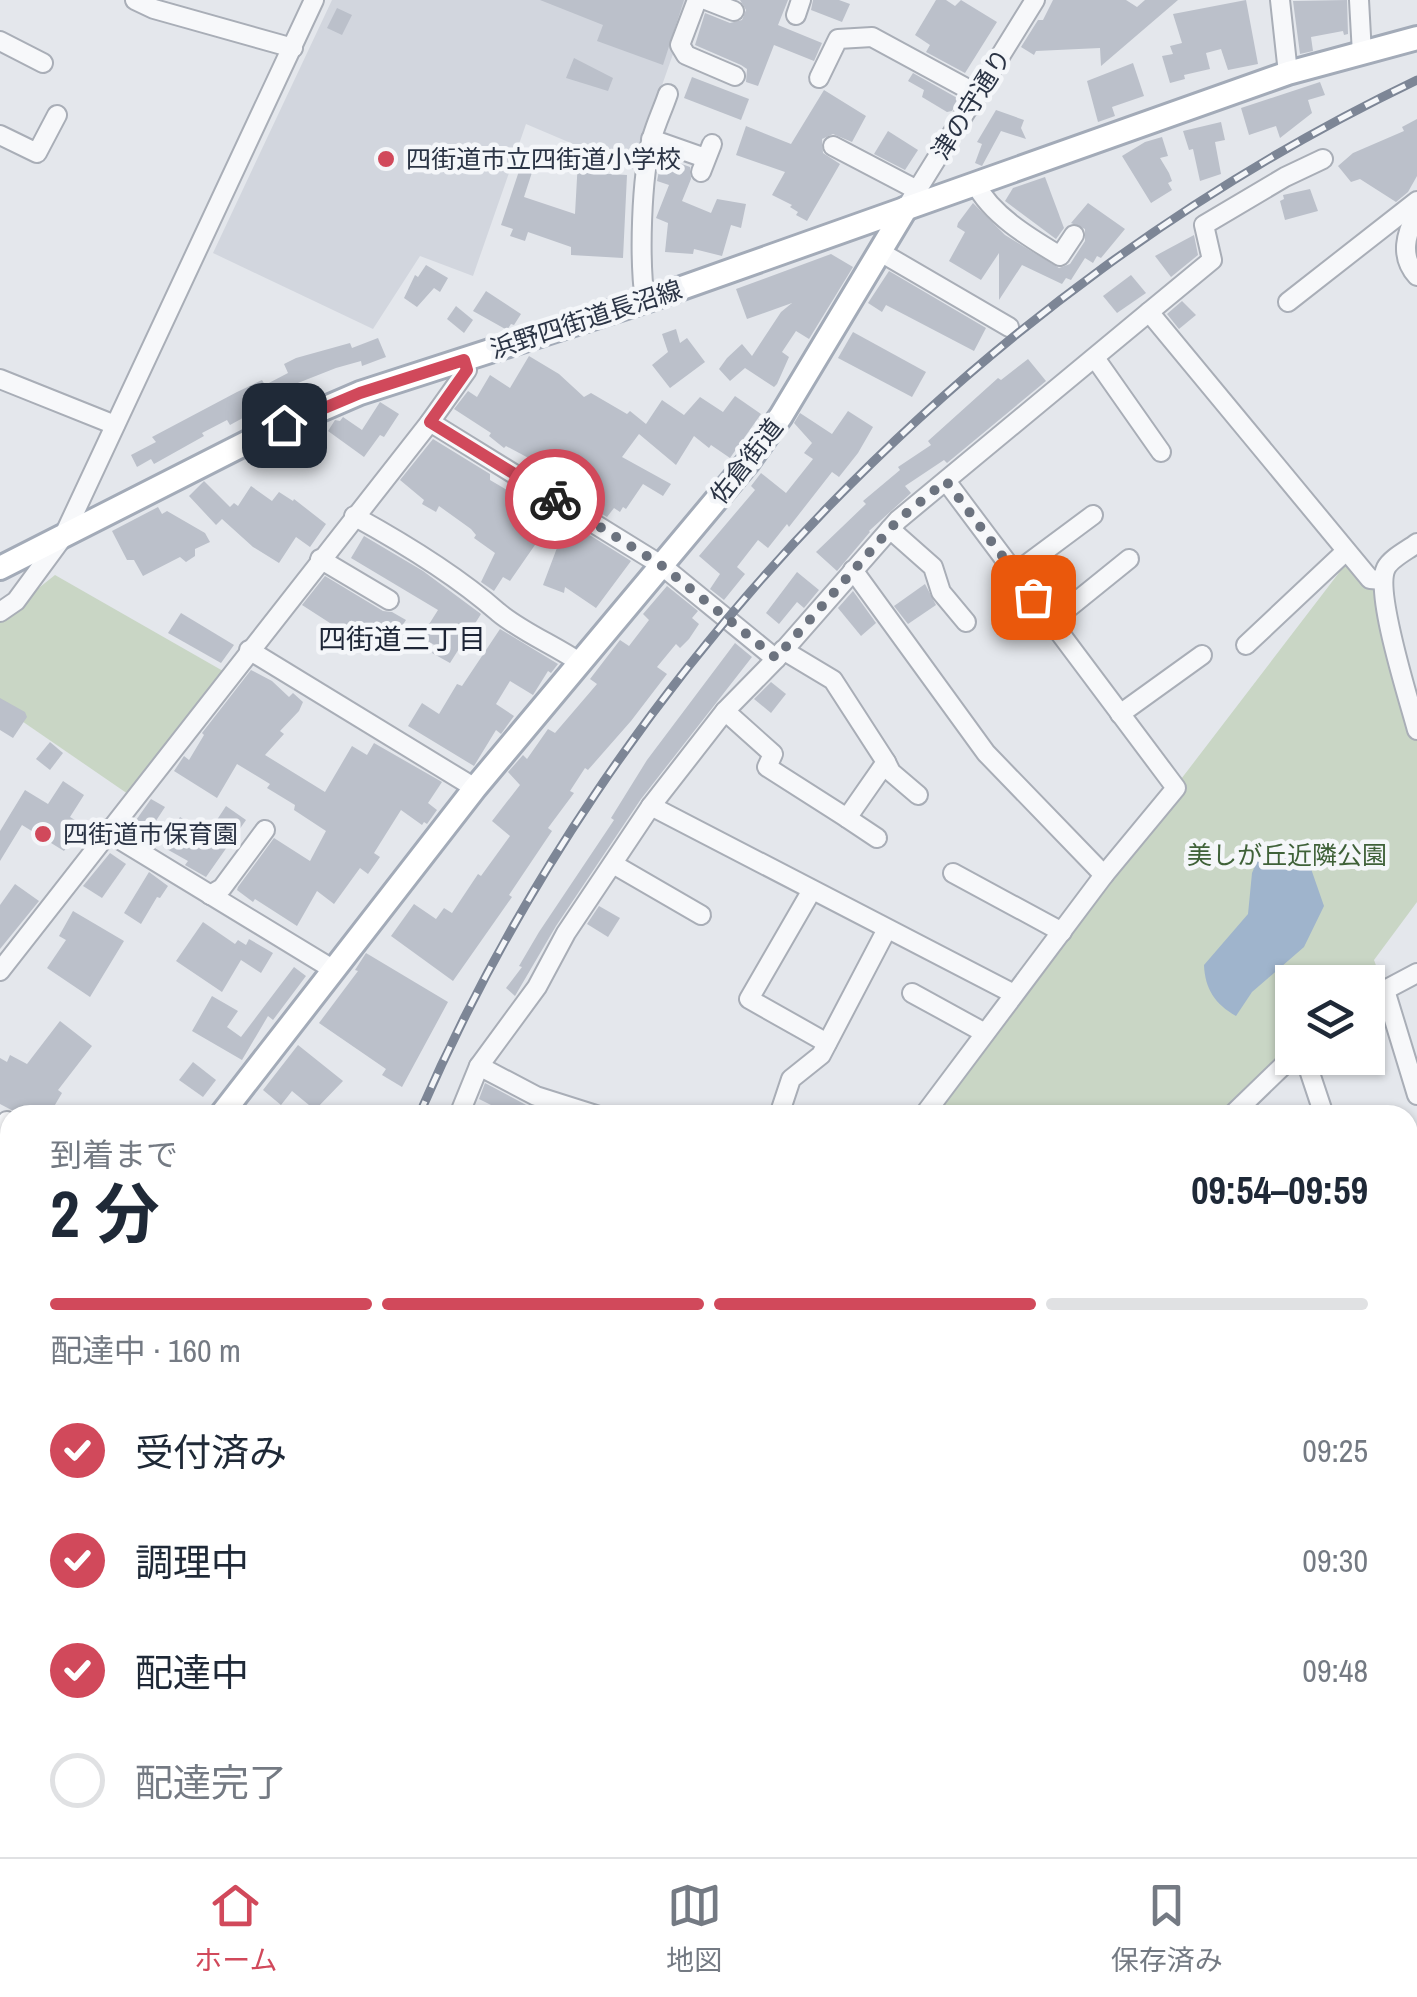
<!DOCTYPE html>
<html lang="ja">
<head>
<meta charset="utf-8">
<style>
  body { margin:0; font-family:"Archivo Narrow","Noto Sans JP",sans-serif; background:#f6f6f7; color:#1f2937; height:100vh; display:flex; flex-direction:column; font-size:38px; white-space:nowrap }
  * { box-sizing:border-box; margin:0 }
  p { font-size:32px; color:#747a83 }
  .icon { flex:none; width:55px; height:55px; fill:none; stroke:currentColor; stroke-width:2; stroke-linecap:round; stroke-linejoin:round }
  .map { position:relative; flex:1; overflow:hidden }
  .side { position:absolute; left:0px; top:1105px; width:1418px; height:752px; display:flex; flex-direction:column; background:#fff; border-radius:30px 30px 0 0; box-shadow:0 2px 8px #0004 }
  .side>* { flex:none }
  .controls { position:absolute; left:1275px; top:965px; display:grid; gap:20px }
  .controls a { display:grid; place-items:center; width:110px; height:110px; border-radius:0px; background:#fff; box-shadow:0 2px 8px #0004; font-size:50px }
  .pin { position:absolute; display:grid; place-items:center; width:85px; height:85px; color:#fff; margin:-42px; border-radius:20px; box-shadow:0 5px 15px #0006 }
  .courier { position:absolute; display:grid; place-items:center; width:100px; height:100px; margin:-50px; border:8px solid #d1495b; border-radius:50%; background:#fff; color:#222; box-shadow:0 2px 12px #0007 }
  .overview em { font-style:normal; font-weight:700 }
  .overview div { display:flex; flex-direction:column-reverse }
  .overview { display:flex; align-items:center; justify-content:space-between; height:170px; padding:0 50px }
  h1 { font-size:65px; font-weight:700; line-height:75px }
  .bar { display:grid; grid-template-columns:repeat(4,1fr); gap:15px 10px; align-content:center; height:120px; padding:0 50px }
  .bar i { height:12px; border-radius:8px; background:#e0e1e3 }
  .bar .active { background:#d1495b }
  .bar p { grid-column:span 4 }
  ol { padding:0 50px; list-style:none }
  li { display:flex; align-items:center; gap:30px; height:110px }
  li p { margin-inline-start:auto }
  li .icon { padding:10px; border-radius:50%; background:#d1495b; color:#fff; stroke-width:4 }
  li:last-child { color:#747a83 }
  li i { width:55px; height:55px; border:5px solid #e0e1e3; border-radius:50% }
  .menu { display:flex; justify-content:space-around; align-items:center; height:140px; border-top:2px solid #e0e1e3; background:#fff; font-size:28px; color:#747a83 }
  .menu a { display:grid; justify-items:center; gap:5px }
  .menu .active { color:#d1495b }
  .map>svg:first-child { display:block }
</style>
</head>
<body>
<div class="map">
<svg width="1417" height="1857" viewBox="0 0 1417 1857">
  <rect width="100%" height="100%" fill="#e4e7ec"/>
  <!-- built -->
  <polygon fill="#d2d6de" points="332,0 692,0 641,145 639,172 526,124 473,276 420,256 373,329 213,253"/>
  <!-- green -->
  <g fill="#c9d6c5">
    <polygon points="1351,557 1383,580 1417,730 1417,902 1374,960 1385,990 1368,999 1368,982 1292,982 1292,1057 1232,1115 924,1115"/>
    <polygon points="55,575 223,671 128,794 0,706 0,619"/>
  </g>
  <!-- water -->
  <path fill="#9fb4cc" d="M1285 845 1309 863 1324 906 1304 947 1252 992 1236 1016C1215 1004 1205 989 1204 965L1248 914 1252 873 1258 859Z"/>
  <!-- building -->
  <g fill="#bbc0ca">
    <polygon points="540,0 684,0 663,65 597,41 603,25"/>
    <polygon points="740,0 788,0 778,25 822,43 814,61 774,45 758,86 746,82 747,69 741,65 695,45 705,13 730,23 742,20 746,10"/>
    <polygon points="813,0 839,0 850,4 842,22 811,10"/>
    <polygon points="936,0 946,0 955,6 961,0 997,22 965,73 926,52 930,45 915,35"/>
    <polygon points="1053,0 1126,0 1137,7 1145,0 1178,0 1101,66 1100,48 1036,51 1034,55 1021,47 1038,20 1043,20"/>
    <polygon points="1246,0 1258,64 1228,70 1221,49 1206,53 1210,69 1184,75 1185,79 1170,83 1162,56 1173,54 1170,46 1182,43 1173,14"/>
    <polygon points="1347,0 1348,34 1344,35 1343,31 1311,37 1313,51 1300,54 1293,1"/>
    <polygon points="337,8 352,15 342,35 327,28"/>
    <polygon points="574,58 613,78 608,91 566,78"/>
    <polygon points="1133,63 1144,96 1112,107 1115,116 1098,122 1087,81"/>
    <polygon points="913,73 959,99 952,111 947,112 922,97 924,90 908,81"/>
    <polygon points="692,77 749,99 741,120 684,98"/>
    <polygon points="1320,82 1325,95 1308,100 1312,113 1280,138 1276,126 1249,135 1241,108"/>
    <polygon points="824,90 866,116 852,142 833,134 822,139 823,153 840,164 807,221 796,215 798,212 790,207 792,205 772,195 785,172 736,155 746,126 791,144"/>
    <polygon points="996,110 1024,120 1021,128 1026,139 1001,131 982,166 975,163 982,144 977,142"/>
    <polygon points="1417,119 1417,176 1408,192 1396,202 1360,179 1351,182 1338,166 1353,153 1404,131 1402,127"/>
    <polygon points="1221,122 1225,140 1215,142 1221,174 1200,181 1193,149 1189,150 1183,131"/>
    <polygon points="888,131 918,150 905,170 874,154"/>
    <polygon points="1162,137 1168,156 1160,158 1169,173 1172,181 1168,183 1172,190 1151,203 1122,156 1145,142"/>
    <polygon points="524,156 536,160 524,197 575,214 578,160 593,161 592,173 627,175 623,258 571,255 571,247 528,232 525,241 510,236 513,229 501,225"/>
    <polygon points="662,157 690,167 691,179 682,201 711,213 717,199 746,204 741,228 731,225 722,256 694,249 693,254 665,252 668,223 656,218 669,185 657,181"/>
    <polygon points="1045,177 1064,228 1056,239 1005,201 1013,188"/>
    <polygon points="1310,189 1318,211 1285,220 1280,201 1284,199 1283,195"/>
    <polygon points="973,203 1005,235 1059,268 1070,264 1085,241 1085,229 1071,223 1088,203 1125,229 1101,258 1097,256 1093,263 1085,258 1071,280 1066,278 1062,284 1022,265 999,300 999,253 981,280 949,261 965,232 957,227 958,223"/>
    <polygon points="1194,235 1198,255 1171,277 1155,256"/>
    <polygon points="831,254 853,267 809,339 796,331 782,352 789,357 777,384 774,387 745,368 730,381 719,369 727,358 742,344 752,356 781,312 792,303 747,319 736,289"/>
    <polygon points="426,265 448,278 440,292 434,288 417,307 404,298 415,275 418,277"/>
    <polygon points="889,271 986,328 974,351 886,305 882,312 868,303"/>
    <polygon points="1131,275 1146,293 1117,313 1103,296"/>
    <polygon points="486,291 521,314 514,325 511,324 507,330 473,311"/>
    <polygon points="1182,301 1196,315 1179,329 1167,314"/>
    <polygon points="456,306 473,320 464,333 447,319"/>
    <polygon points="676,329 680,343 687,338 705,362 670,388 652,365 668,352 662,334"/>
    <polygon points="853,332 926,372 912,397 838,358"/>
    <polygon points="378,338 386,357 362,366 361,361 336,368 275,392 277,396 267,401 268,404 230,425 227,420 202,433 204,436 154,464 151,459 137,467 131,455 156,442 152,437 237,392 262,380 265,385 288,373 284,364 296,358 350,343 352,348"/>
    <polygon points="529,356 559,374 584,397 591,393 627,414 630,411 646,424 662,400 684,415 700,397 723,412 735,396 761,414 730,458 711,445 709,448 694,436 676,465 639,434 622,457 671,484 663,496 643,484 626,509 623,507 620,512 614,508 607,517 591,507 595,502 536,462 506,446 504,448 489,436 491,433 454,409 468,391 477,397 490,375 510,388"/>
    <polygon points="1028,359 1046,381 947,463 944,460 905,486 911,493 869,531 870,532 837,571 816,552 866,504 863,501 900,470 898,467 931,445 928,441 998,378 1001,380"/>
    <polygon points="380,402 399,414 384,437 380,435 364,457 328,431 335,420 340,421 343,417 362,430"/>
    <polygon points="848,411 873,427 858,453 839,477 832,472 789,527 787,524 768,548 758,540 737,567 745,574 724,600 710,589 720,574 699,556 755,490 751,486 761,473 786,493 813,459 804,453 812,443 794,423 800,413 832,434"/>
    <polygon points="433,439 490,474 490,480 534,506 536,503 555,516 510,581 503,577 494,591 481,582 495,553 474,538 476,535 471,529 439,506 436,512 422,504 424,500 400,480"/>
    <polygon points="204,481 230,507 234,503 238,506 251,486 272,501 279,492 293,501 294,499 326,524 310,547 296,537 279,563 253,547 222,519 216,525 189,496"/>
    <polygon points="158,507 162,514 167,511 205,533 210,542 195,549 195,556 186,562 180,557 143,576 134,560 127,560 112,531"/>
    <polygon points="566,524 569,527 572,524 631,561 596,608 565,587 564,593 543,585"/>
    <polygon points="364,536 423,571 481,614 450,663 432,653 436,646 421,637 438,610 351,558"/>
    <polygon points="797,572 819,590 804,608 797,602 779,624 766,613"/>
    <polygon points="325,576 383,611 392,612 406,620 398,632 394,630 378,654 302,605"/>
    <polygon points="925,584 936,605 908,624 894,606"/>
    <polygon points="667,586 698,611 692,618 699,624 689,639 680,648 676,644 657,667 667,674 631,721 588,770 585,768 570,791 574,793 548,828 552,831 509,895 512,897 453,981 391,936 414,904 436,919 444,908 452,913 478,874 481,876 510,836 492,821 520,785 508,772 523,755 527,759 548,729 555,733 597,684 590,679 620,640 629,646 649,620 643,614"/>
    <polygon points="853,591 876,623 861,636 838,608"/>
    <polygon points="181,613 234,645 221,663 168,633"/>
    <polygon points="500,629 558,664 551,673 548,671 533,695 510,681 496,704 514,716 501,734 496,730 474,766 408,726 422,703 439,714 457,684 462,686"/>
    <polygon points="735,643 752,657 641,799 556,926 515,996 506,988 522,967 519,966 539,932 614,820 611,818 647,760"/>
    <polygon points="251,670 272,681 289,697 293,693 303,702 299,711 280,731 284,734 265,755 325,792 352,746 367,755 374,743 442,782 428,803 437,810 427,824 424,822 422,825 401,810 374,853 380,857 368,874 360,868 334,904 317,891 297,926 255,899 253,902 237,890 238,887 274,838 310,861 326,831 294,810 295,805 267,788 270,784 237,764 217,798 174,771 184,756 189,760 204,735 202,733"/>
    <polygon points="771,682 786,694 771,713 754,699"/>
    <polygon points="0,698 25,712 27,717 13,738 0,730"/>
    <polygon points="50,742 63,753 50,770 36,759"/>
    <polygon points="63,781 84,795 70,817 93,831 83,845 72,838 64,851 22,825 0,861 0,831 25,790 48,804"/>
    <polygon points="151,799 165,807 144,839 129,830"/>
    <polygon points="226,806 246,820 206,877 185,865 188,861 163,847 180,817 207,835"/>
    <polygon points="110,853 126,864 102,898 83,886"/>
    <polygon points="149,872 168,886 160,898 157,897 141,924 124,913"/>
    <polygon points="15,884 39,901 0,949 0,905"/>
    <polygon points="599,906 620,918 608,937 587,924"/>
    <polygon points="73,911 124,941 90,997 47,968 66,940 59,936"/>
    <polygon points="203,922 235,944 238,940 246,945 249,939 273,953 261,973 241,960 222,992 176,961"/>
    <polygon points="366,953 448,1002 402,1087 382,1075 386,1069 319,1023 358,971 355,970"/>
    <polygon points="294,967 306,976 273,1020 268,1016 242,1060 192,1031 212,996 238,1011 227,1027 241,1037"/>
    <polygon points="60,1021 92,1046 58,1090 62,1093 49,1115 21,1115 0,1104 0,1058 7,1062 10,1055 27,1064"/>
    <polygon points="298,1045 343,1081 315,1110 292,1091 281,1105 263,1090"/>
    <polygon points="193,1062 216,1080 203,1097 179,1080"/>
    <polygon points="485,1083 528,1106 525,1115 502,1115 503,1111 479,1099"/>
  </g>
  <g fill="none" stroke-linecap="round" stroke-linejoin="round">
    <defs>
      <g id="minor">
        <polyline points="135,0 154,9 293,48"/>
        <polyline points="697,0 680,45 686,55 735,76"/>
        <polyline points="706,0 734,11"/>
        <polyline points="1280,0 1288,73"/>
        <polyline points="1359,0 1362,54"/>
        <polyline points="796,15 801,0"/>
        <polyline points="0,41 43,63"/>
        <polyline points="819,78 838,39 872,37 977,94"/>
        <polyline points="0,135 37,153 57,115"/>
        <polyline points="651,139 705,158"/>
        <polyline points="833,146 917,190"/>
        <polyline points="701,172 712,144"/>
        <path d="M975 183C991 215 1030 238 1060 256L1074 235"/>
        <polyline points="906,208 1035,0"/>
        <path d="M1417 212C1406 234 1399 256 1417 276"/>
        <polyline points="882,253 1009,327"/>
        <path d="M645 301C639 260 641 178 652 138 656 123 663 109 668 94"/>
        <polyline points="1288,302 1417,201"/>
        <polyline points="1149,312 1212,260 1204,225 1285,177 1323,159"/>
        <polyline points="1095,358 1161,452"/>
        <polyline points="0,379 115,425"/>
        <polyline points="430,422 661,565 776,659"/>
        <path d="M354 516C405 544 456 575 498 612 522 632 554 645 579 662"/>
        <polyline points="890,529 933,567 941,592 966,622"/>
        <path d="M1417 543C1408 550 1391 558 1386 568 1374 592 1409 700 1417 730"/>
        <polyline points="320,559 389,600"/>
        <polyline points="853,570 986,753 1104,875"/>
        <polyline points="1015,573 1093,515"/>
        <polyline points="0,612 16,601 63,537 314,0"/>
        <polyline points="1051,622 1129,559"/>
        <polyline points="1246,645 1346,551"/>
        <polyline points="249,650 475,788"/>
        <polyline points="725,711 773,754 767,767 847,818 886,762 833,680 783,650"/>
        <polyline points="1120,714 1202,655"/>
        <polyline points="886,762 891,772 918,795"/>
        <polyline points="651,806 1014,994"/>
        <polyline points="847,818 877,838"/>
        <polyline points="109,833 334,970"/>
        <polyline points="613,864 701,915"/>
        <polyline points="953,873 1062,932"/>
        <polyline points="812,890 749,999 827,1043"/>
        <polyline points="210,895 222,888 265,830"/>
        <polyline points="0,971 430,422 467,370 464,360"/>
        <polyline points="1385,990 1417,1095"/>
        <polyline points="912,993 985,1033"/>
        <polyline points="1368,999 1417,973"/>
        <polyline points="1305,1058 1324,1115"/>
        <polyline points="479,1066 536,1096 596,1115"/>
        <polyline points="459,1115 479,1066 537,987 566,933 651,806 725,711 776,659 898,520 1149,312 1370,579 1383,580"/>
        <polyline points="779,1115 791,1079 821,1055 887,929"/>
        <polyline points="924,1115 1104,875 1176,788 946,481"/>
        <polyline points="1232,1115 1292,1057"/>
        <polyline points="0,1137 7,1121"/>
        <polyline points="1408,1189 1417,1186"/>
        <polyline points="0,1297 10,1296"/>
        <polyline points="1408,1309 1417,1307"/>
        <polyline points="1408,1374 1417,1371"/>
        <polyline points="0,1449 10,1452"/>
        <polyline points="1408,1486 1417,1479"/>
        <polyline points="1408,1616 1417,1607"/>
        <polyline points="0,1624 10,1629"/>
        <polyline points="1408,1767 1417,1757"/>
        <polyline points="1408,1786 1417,1796"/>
        <polyline points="976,1848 985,1857"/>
        <polyline points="1109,1848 1119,1857"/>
        <polyline points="1242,1848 1252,1857"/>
        <polyline points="44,1857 47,1848"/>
        <polyline points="188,1857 190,1848"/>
        <polyline points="520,1857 523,1848"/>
        <polyline points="733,1857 742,1848"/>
        <polyline points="896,1857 906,1848"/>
        <polyline points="1318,1857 1327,1848"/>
      </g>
      <g id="major">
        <polyline points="0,568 256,438 360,393 645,301 1288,73 1417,38"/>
        <polyline points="221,1115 475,788 748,462 781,416 906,208"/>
        <polyline points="0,1520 10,1489"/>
      </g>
    </defs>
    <!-- minor casing -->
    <use href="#minor" stroke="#a9aeb7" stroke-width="22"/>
    <!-- major casing -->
    <use href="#major" stroke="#a3abb8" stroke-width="28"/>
    <!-- minor -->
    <use href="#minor" stroke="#f7f8fa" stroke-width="18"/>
    <!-- major -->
    <use href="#major" stroke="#fff" stroke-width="22"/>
    <defs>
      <g id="rail">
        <path d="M419 1115C612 669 979 290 1417 80"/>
        <polyline points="240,1857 241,1848"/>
      </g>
    </defs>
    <!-- rail casing -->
    <use href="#rail" stroke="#7d8696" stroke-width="9"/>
    <!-- rail -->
    <use href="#rail" stroke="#f4f6f9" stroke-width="5" stroke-dasharray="15" stroke-linecap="butt"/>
  </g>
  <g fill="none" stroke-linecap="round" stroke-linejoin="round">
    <!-- done -->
    <polyline stroke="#6c737f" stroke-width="10" stroke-dasharray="0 18" points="555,499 661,565 776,658 898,520 946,481 1033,597"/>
    <!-- route -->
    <polyline stroke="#d1495b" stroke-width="12" points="284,425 360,393 464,360 467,370 430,422 555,499"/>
  </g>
  <!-- markers -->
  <g fill="#d1495b" stroke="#f4f6f9" stroke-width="4">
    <circle cx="386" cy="159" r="10"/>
    <circle cx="43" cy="834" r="10"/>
  </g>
  <g text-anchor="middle" stroke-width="9" stroke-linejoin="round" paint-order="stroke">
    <!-- street labels -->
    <g font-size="25" fill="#2b3445" stroke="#f4f6f9">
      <text transform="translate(971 104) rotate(-58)" y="9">津の守通り</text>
      <text transform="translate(586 319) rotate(-18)" y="9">浜野四街道長沼線</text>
      <text transform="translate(746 461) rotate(-52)" y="9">佐倉街道</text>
    </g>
    <!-- poi labels -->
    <g font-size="25" fill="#2b3445" stroke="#f4f6f9" text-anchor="start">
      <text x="406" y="168">四街道市立四街道小学校</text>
      <text x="63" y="843">四街道市保育園</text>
    </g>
    <!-- park labels -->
    <g font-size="25" fill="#3f6138" stroke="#f4f6f9">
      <text x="1287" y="864">美しが丘近隣公園</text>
    </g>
    <!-- neighbourhood labels -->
    <g font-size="28" fill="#1d2536" stroke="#f4f6f9">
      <text x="402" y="649">四街道三丁目</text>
    </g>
  </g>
</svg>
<div class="controls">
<a><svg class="icon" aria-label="layers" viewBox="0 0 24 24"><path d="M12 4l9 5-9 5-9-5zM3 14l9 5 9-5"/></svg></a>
</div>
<div class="pin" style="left:1033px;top:597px;background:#ea580c"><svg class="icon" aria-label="bag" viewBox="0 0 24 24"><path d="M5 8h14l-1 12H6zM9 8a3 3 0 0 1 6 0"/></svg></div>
<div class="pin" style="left:284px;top:425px;background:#1f2937"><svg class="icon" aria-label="home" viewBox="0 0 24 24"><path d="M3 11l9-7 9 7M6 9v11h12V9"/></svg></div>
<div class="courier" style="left:555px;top:499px"><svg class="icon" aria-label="bike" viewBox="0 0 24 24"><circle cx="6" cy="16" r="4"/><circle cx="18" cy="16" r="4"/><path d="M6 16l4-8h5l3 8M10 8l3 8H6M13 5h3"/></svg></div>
<section class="side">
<div class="overview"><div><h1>2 分</h1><p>到着まで</p></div><em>09:54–09:59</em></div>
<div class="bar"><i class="active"></i><i class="active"></i><i class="active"></i><i></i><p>配達中 · 160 m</p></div>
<ol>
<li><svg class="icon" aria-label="check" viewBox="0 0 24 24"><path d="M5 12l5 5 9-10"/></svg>受付済み<p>09:25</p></li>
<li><svg class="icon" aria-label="check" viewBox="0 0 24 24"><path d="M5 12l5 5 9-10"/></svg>調理中<p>09:30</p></li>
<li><svg class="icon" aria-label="check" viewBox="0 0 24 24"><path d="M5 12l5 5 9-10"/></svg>配達中<p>09:48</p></li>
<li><i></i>配達完了</li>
</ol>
</section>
</div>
<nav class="menu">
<a class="active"><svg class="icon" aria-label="home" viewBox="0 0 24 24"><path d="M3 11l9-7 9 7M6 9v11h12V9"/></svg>ホーム</a>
<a><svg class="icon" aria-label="map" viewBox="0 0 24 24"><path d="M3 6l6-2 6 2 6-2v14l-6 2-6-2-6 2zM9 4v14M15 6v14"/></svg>地図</a>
<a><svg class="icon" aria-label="saved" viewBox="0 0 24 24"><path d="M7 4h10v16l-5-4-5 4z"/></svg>保存済み</a>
</nav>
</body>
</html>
